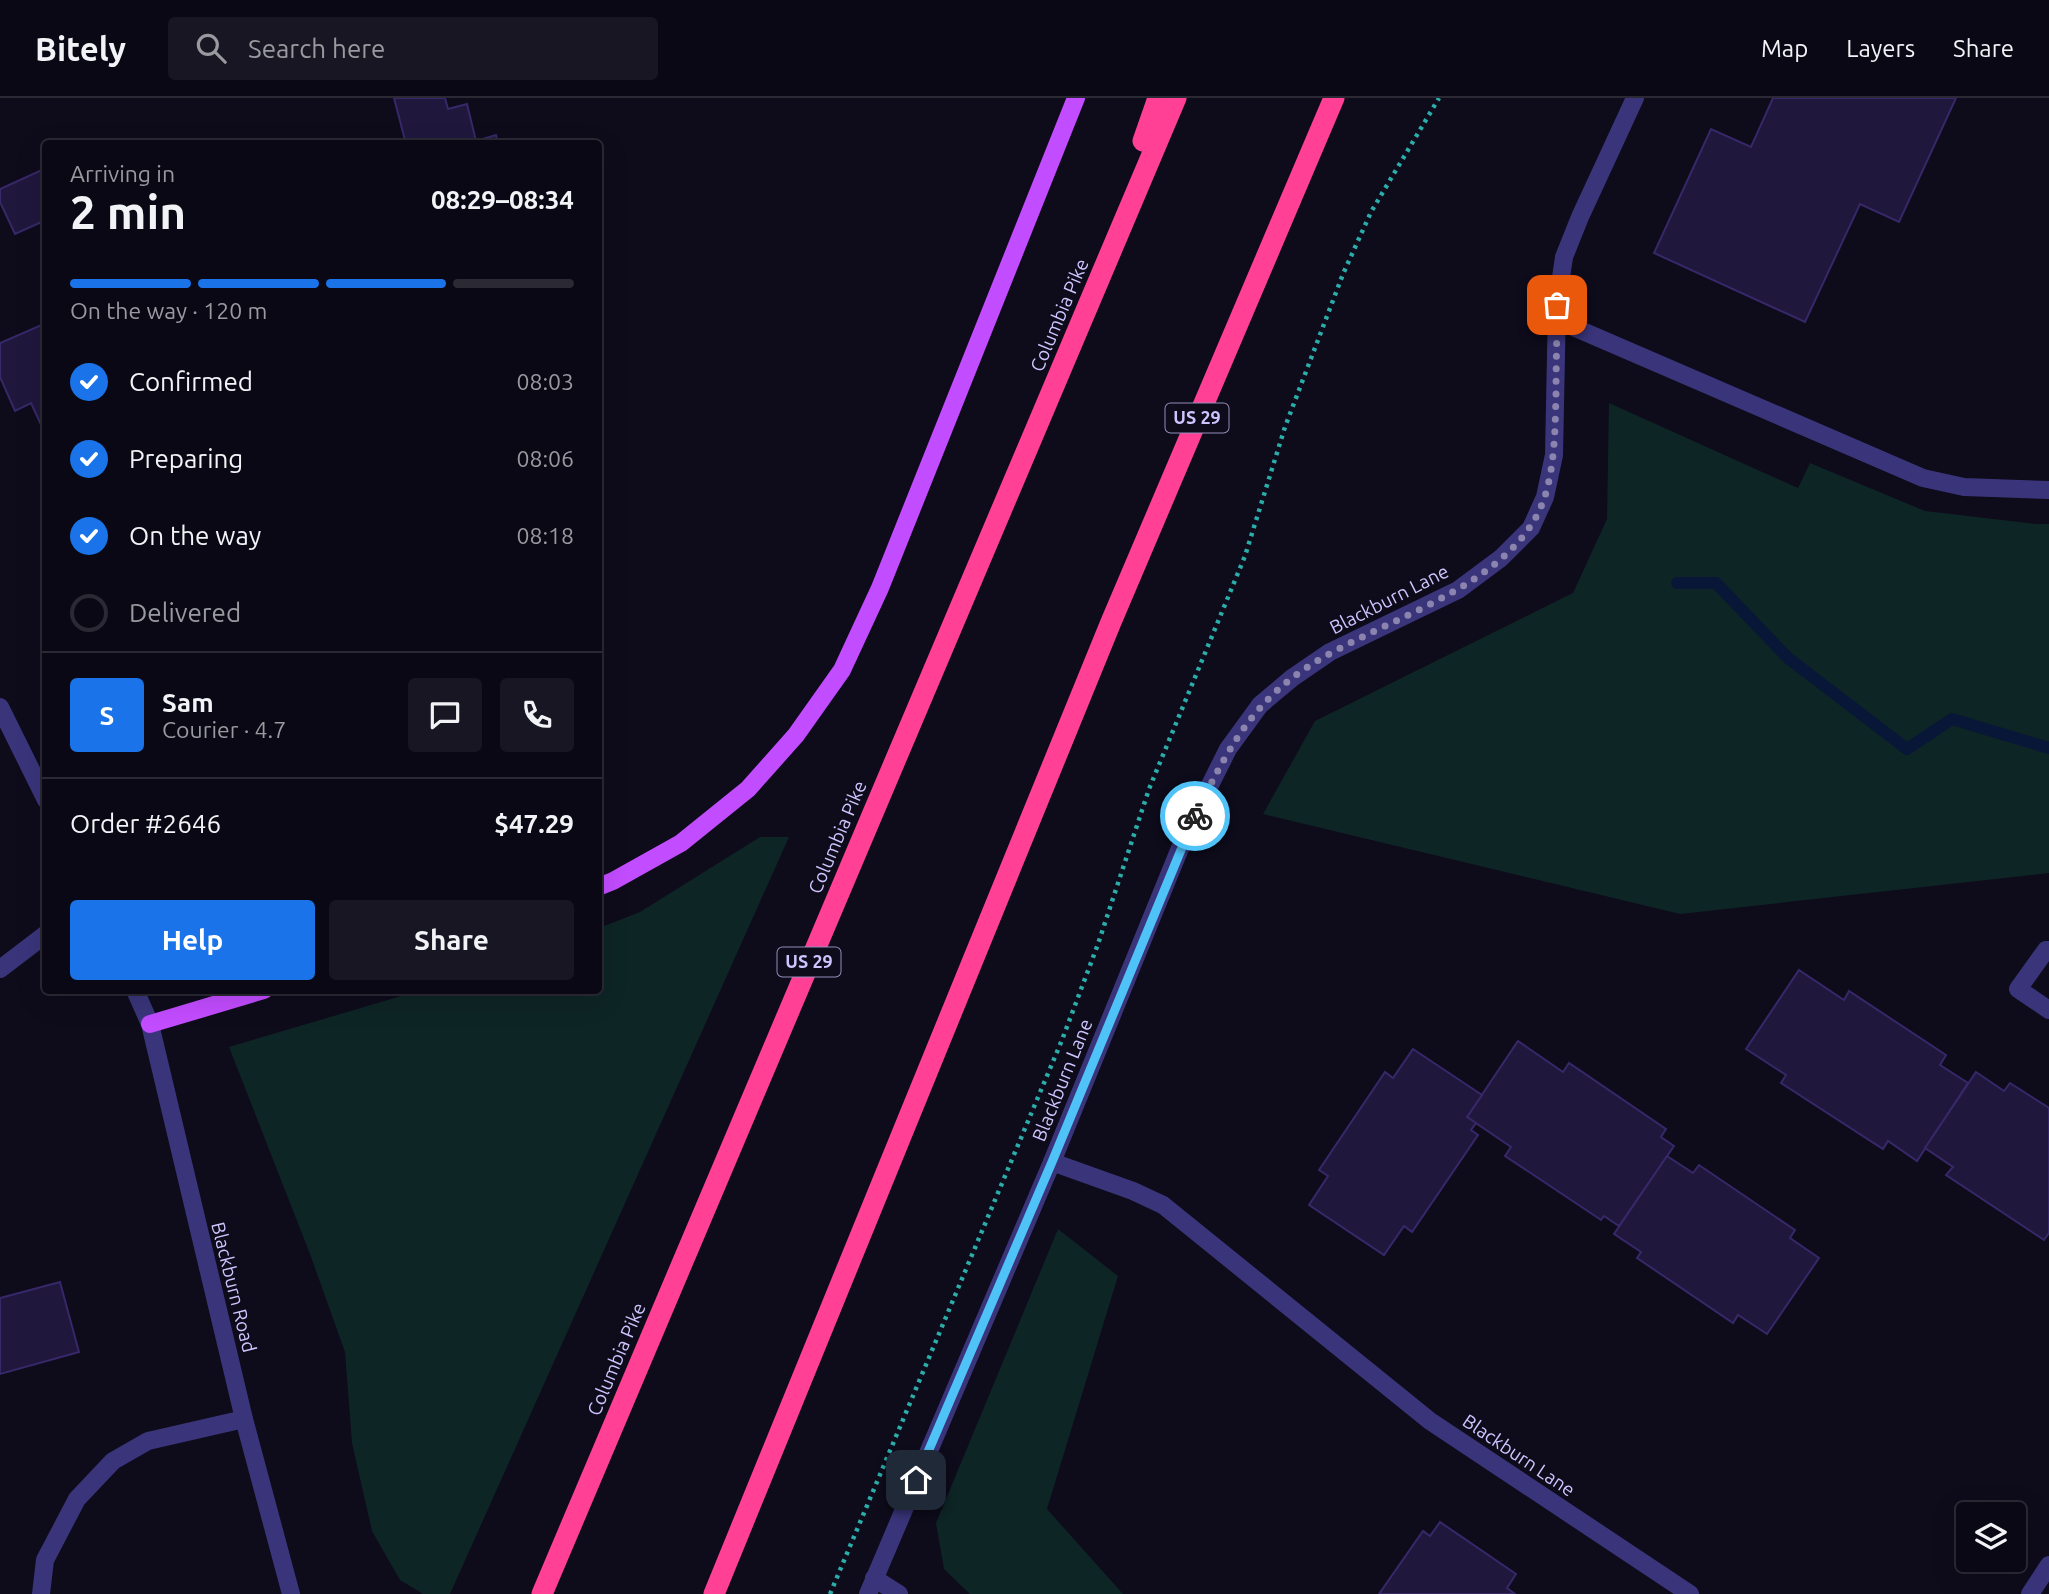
<!DOCTYPE html>
<html lang="en">
<head>
<meta charset="utf-8">
<style>
  body { margin:0; font-family:Ubuntu,sans-serif; background:#181622; color:#f1f3f6; height:100vh; display:flex; flex-direction:column; font-size:26px; white-space:nowrap }
  * { box-sizing:border-box; margin:0 }
  p { font-size:23px; color:#999aa0 }
  .icon { flex:none; width:38px; height:38px; fill:none; stroke:currentColor; stroke-width:2; stroke-linecap:round; stroke-linejoin:round }
  .map { position:relative; flex:1; overflow:hidden }
  .panel { position:absolute; left:42px; top:42px; width:560px; height:854px; display:flex; flex-direction:column; background:#0a0814; border-radius:7px; box-shadow:0 7px 28px #0002,0 0 0 2px #2a2934 }
  .panel>* { flex:none }
  .tools { position:absolute; left:1956px; top:1404px; display:grid; gap:14px }
  .tools a { display:grid; place-items:center; width:70px; height:70px; border-radius:7px; background:#0a0814; box-shadow:0 7px 28px #0002,0 0 0 2px #2a2934; font-size:35px }
  .pin { position:absolute; display:grid; place-items:center; width:60px; height:60px; color:#fff; margin:-30px; border-radius:14px; box-shadow:0 4px 10px #0006 }
  .courier { position:absolute; display:grid; place-items:center; width:70px; height:70px; margin:-35px; border:5px solid #4fc3f7; border-radius:50%; background:#fff; color:#222; box-shadow:0 2px 9px #0007 }
  .head em { font-style:normal; font-weight:700 }
  .head div { display:flex; flex-direction:column-reverse }
  .head { display:flex; align-items:center; justify-content:space-between; height:119px; padding:0 28px }
  h1 { font-size:46px; font-weight:700; line-height:52px }
  .bar { display:grid; grid-template-columns:repeat(4,1fr); gap:10px 7px; align-content:center; height:84px; padding:0 28px }
  .bar i { height:9px; border-radius:5px; background:#2a2934 }
  .bar .active { background:#1a73e8 }
  .bar p { grid-column:span 4 }
  .line { display:flex; align-items:center; gap:18px; padding:0 28px; border-top:2px solid #2a2934 }
  .line div { flex:1 }
  .round { display:grid; place-items:center; flex:none; width:74px; height:74px; border-radius:7px; background:#181622 }
  ol { padding:0 28px; list-style:none }
  li { display:flex; align-items:center; gap:21px; height:77px }
  li p { margin-inline-start:auto }
  li .icon { padding:7px; border-radius:50%; background:#1a73e8; color:#fff; stroke-width:4 }
  li:last-child { color:#999aa0 }
  li i { width:38px; height:38px; border:4px solid #2a2934; border-radius:50% }
  .primary-button { display:flex; gap:14px; margin-top:auto; padding:14px 28px }
  .primary-button a { flex:1; height:80px; border-radius:7px; background:#1a73e8; color:#fff; font-size:28px; font-weight:700; line-height:80px; text-align:center }
  .primary-button a+a { background:#181622; color:#f1f3f6 }
  header { display:flex; align-items:center; gap:42px; box-sizing:border-box; height:98px; padding:0 35px; background:#0a0814; border-bottom:2px solid #2a2934 }
  header strong { font-size:33px }
  nav { display:flex; gap:38px; margin-inline-start:auto; font-size:24px }
  .search { width:490px; height:63px; background:#181622; display:flex; align-items:center; gap:18px; box-sizing:border-box; padding:0 24px; border-radius:7px; color:#999aa0; font-size:26px }
  .map>svg:first-child { display:block }
</style>
</head>
<body>
<header>
<strong>Bitely</strong>
<div class="search"><svg class="icon" aria-label="search" viewBox="0 0 24 24"><circle cx="10" cy="10" r="6"/><path d="M15 15l6 6"/></svg>Search here</div>
<nav><a>Map</a><a>Layers</a><a>Share</a></nav>
</header>
<div class="map">
<svg width="2049" height="1496" viewBox="0 0 2049 1496">
  <rect width="100%" height="100%" fill="#0e0b1b"/>
  <!-- green -->
  <g fill="#0e2525">
    <polygon points="1609,305 1798,390 1810,365 1925,413 2036,426 2049,426 2049,775 1680,816 1263,716 1315,623 1573,495 1607,421"/>
    <polygon points="760,739 789,739 450,1496 423,1496 400,1482 372,1433 352,1345 345,1254 310,1156 229,949 418,893 598,892 599,830 640,814"/>
    <polygon points="1058,1131 1118,1178 1047,1411 1123,1496 970,1496 944,1471 936,1425"/>
  </g>
  <g fill="none" stroke-linecap="round" stroke-linejoin="round">
    <!-- stream -->
    <polyline stroke="#081737" stroke-width="12" points="1677,485 1716,485 1788,560 1907,651 1952,621 2049,650"/>
  </g>
  <!-- building -->
  <g fill="#20173d" stroke="#372869" stroke-width="2">
    <polygon points="394,0 445,0 448,11 467,6 476,43 496,37 498,46 406,46"/>
    <polygon points="1773,0 1956,0 1899,124 1860,106 1805,224 1654,155 1711,31 1751,49"/>
    <polygon points="46,70 46,122 15,136 0,104 0,91"/>
    <polygon points="46,225 46,329 43,331 31,305 15,313 0,279 0,245"/>
    <polygon points="1799,872 1844,902 1849,893 1946,957 1940,967 1968,985 1917,1063 1888,1043 1883,1051 1781,985 1786,977 1746,951"/>
    <polygon points="1518,943 1563,974 1569,965 1666,1031 1661,1039 1674,1048 1619,1128 1604,1118 1601,1122 1505,1058 1511,1049 1467,1019"/>
    <polygon points="1413,951 1482,997 1467,1019 1476,1025 1471,1032 1478,1037 1412,1134 1404,1128 1384,1157 1309,1107 1328,1078 1319,1072 1385,974 1393,980"/>
    <polygon points="1976,974 2004,993 2010,985 2049,1010 2049,1135 2044,1142 1946,1077 1953,1069 1925,1050"/>
    <polygon points="1667,1058 1693,1075 1699,1067 1795,1132 1790,1140 1819,1160 1767,1236 1738,1217 1733,1225 1637,1160 1641,1154 1614,1136"/>
    <polygon points="60,1184 79,1254 0,1276 0,1200"/>
    <polygon points="1440,1424 1516,1476 1507,1490 1515,1496 1379,1496 1423,1433 1430,1438"/>
  </g>
  <g fill="none" stroke-linecap="round" stroke-linejoin="round">
    <!-- path -->
    <polyline stroke="#2badaa" stroke-width="4.5" stroke-dasharray="3.5 5" stroke-linecap="butt" points="830,1496 1062,942 1098,846 1149,691 1245,458 1285,329 1343,176 1371,114 1439,0"/>
    <!-- minor -->
    <g stroke="#3a357b" stroke-width="18">
      <polyline points="1557,222 1923,380 1964,389 2049,392"/>
      <polyline points="0,609 46,702"/>
      <polyline points="2049,852 2046,852 2018,891 2049,912"/>
      <polyline points="0,871 46,836"/>
      <polyline points="135,892 150,926 244,1321 291,1496"/>
      <polyline points="1052,1064 1133,1093 1163,1107 1430,1323 1690,1496"/>
      <polyline points="874,1480 899,1496"/>
      <polyline points="41,1496 45,1462 77,1401 113,1363 148,1343 244,1321"/>
      <polyline points="868,1496 1052,1064 1187,733 1228,651 1260,607 1292,580 1330,554 1458,492 1501,460 1531,430 1545,399 1554,357 1557,207 1564,159 1580,119 1635,0"/>
      <polyline points="2030,1496 2049,1467"/>
    </g>
    <!-- major -->
    <g stroke="#c24cff" stroke-width="18">
      <polyline points="598,789 613,783 681,745 748,691 796,637 842,572 880,490 1076,0"/>
      <polyline points="150,926 264,892"/>
    </g>
    <!-- highway -->
    <g stroke="#ff4095" stroke-width="21">
      <polyline points="1143,43 1158,0"/>
      <polyline points="542,1496 1176,0"/>
      <polyline points="714,1496 1111,524 1334,0"/>
    </g>
  </g>
  <g fill="none" stroke-linecap="round" stroke-linejoin="round">
    <!-- done -->
    <path stroke="#8b84af" stroke-width="7" stroke-dasharray="0 12.6" d="M1195 718C1221 665 1244 617 1292 580 1367 522 1514 495 1545 398 1555 365 1555 332 1556 297 1556 267 1557 237 1557 207"/>
    <!-- route -->
    <polyline stroke="#4fc3f7" stroke-width="9" points="916,1382 1052,1064 1195,718"/>
  </g>
  <g text-anchor="middle" stroke-width="5" stroke-linejoin="round" paint-order="stroke">
    <!-- shield labels -->
    <g fill="#0e0b1b" stroke="#948dbb" stroke-width="2">
      <rect x="1165.5" y="305.5" width="63" height="29" rx="5"/>
      <rect x="777.5" y="849.5" width="63" height="29" rx="5"/>
    </g>
    <g font-size="18" font-weight="bold" fill="#cec5ff">
      <text x="1197" y="326">US 29</text>
      <text x="809" y="870">US 29</text>
    </g>
    <!-- street labels -->
    <g font-size="19" fill="#cec5ff" stroke="#0e0b1b">
      <text transform="translate(1059 217) rotate(-67)" y="7">Columbia Pike</text>
      <text transform="translate(1389 501) rotate(-27)" y="7">Blackburn Lane</text>
      <text transform="translate(837 739) rotate(-67)" y="7">Columbia Pike</text>
      <text transform="translate(1062 982) rotate(-68)" y="7">Blackburn Lane</text>
      <text transform="translate(234 1189) rotate(76)" y="7">Blackburn Road</text>
      <text transform="translate(616 1261) rotate(-67)" y="7">Columbia Pike</text>
      <text transform="translate(1519 1357) rotate(34)" y="7">Blackburn Lane</text>
    </g>
  </g>
</svg>
<div class="tools">
<a><svg class="icon" aria-label="layers" viewBox="0 0 24 24"><path d="M12 4l9 5-9 5-9-5zM3 14l9 5 9-5"/></svg></a>
</div>
<div class="pin" style="left:1557px;top:207px;background:#ea580c"><svg class="icon" aria-label="bag" viewBox="0 0 24 24"><path d="M5 8h14l-1 12H6zM9 8a3 3 0 0 1 6 0"/></svg></div>
<div class="pin" style="left:916px;top:1382px;background:#1f2937"><svg class="icon" aria-label="home" viewBox="0 0 24 24"><path d="M3 11l9-7 9 7M6 9v11h12V9"/></svg></div>
<div class="courier" style="left:1195px;top:718px"><svg class="icon" aria-label="bike" viewBox="0 0 24 24"><circle cx="6" cy="16" r="4"/><circle cx="18" cy="16" r="4"/><path d="M6 16l4-8h5l3 8M10 8l3 8H6M13 5h3"/></svg></div>
<section class="panel">
<div class="head"><div><h1>2 min</h1><p>Arriving in</p></div><em>08:29–08:34</em></div>
<div class="bar"><i class="active"></i><i class="active"></i><i class="active"></i><i></i><p>On the way · 120 m</p></div>
<ol>
<li><svg class="icon" aria-label="check" viewBox="0 0 24 24"><path d="M5 12l5 5 9-10"/></svg>Confirmed<p>08:03</p></li>
<li><svg class="icon" aria-label="check" viewBox="0 0 24 24"><path d="M5 12l5 5 9-10"/></svg>Preparing<p>08:06</p></li>
<li><svg class="icon" aria-label="check" viewBox="0 0 24 24"><path d="M5 12l5 5 9-10"/></svg>On the way<p>08:18</p></li>
<li><i></i>Delivered</li>
</ol>
<div class="line" style="height:126px"><b class="round" style="background:#1a73e8;color:#fff">S</b><div><b>Sam</b><p>Courier · 4.7</p></div><a class="round"><svg class="icon" aria-label="chat" viewBox="0 0 24 24"><path d="M4 5h16v11H9l-5 4z"/></svg></a><a class="round"><svg class="icon" aria-label="phone" viewBox="0 0 24 24"><path d="M5 4h4l2 5-3 2q2 4 5 5l2-3 5 2v4C11 20 4 13 5 4z"/></svg></a></div>
<div class="line" style="height:91px"><div>Order #2646</div><b>$47.29</b></div>
<div class="primary-button"><a>Help</a><a>Share</a></div>
</section>
</div>
</body>
</html>
